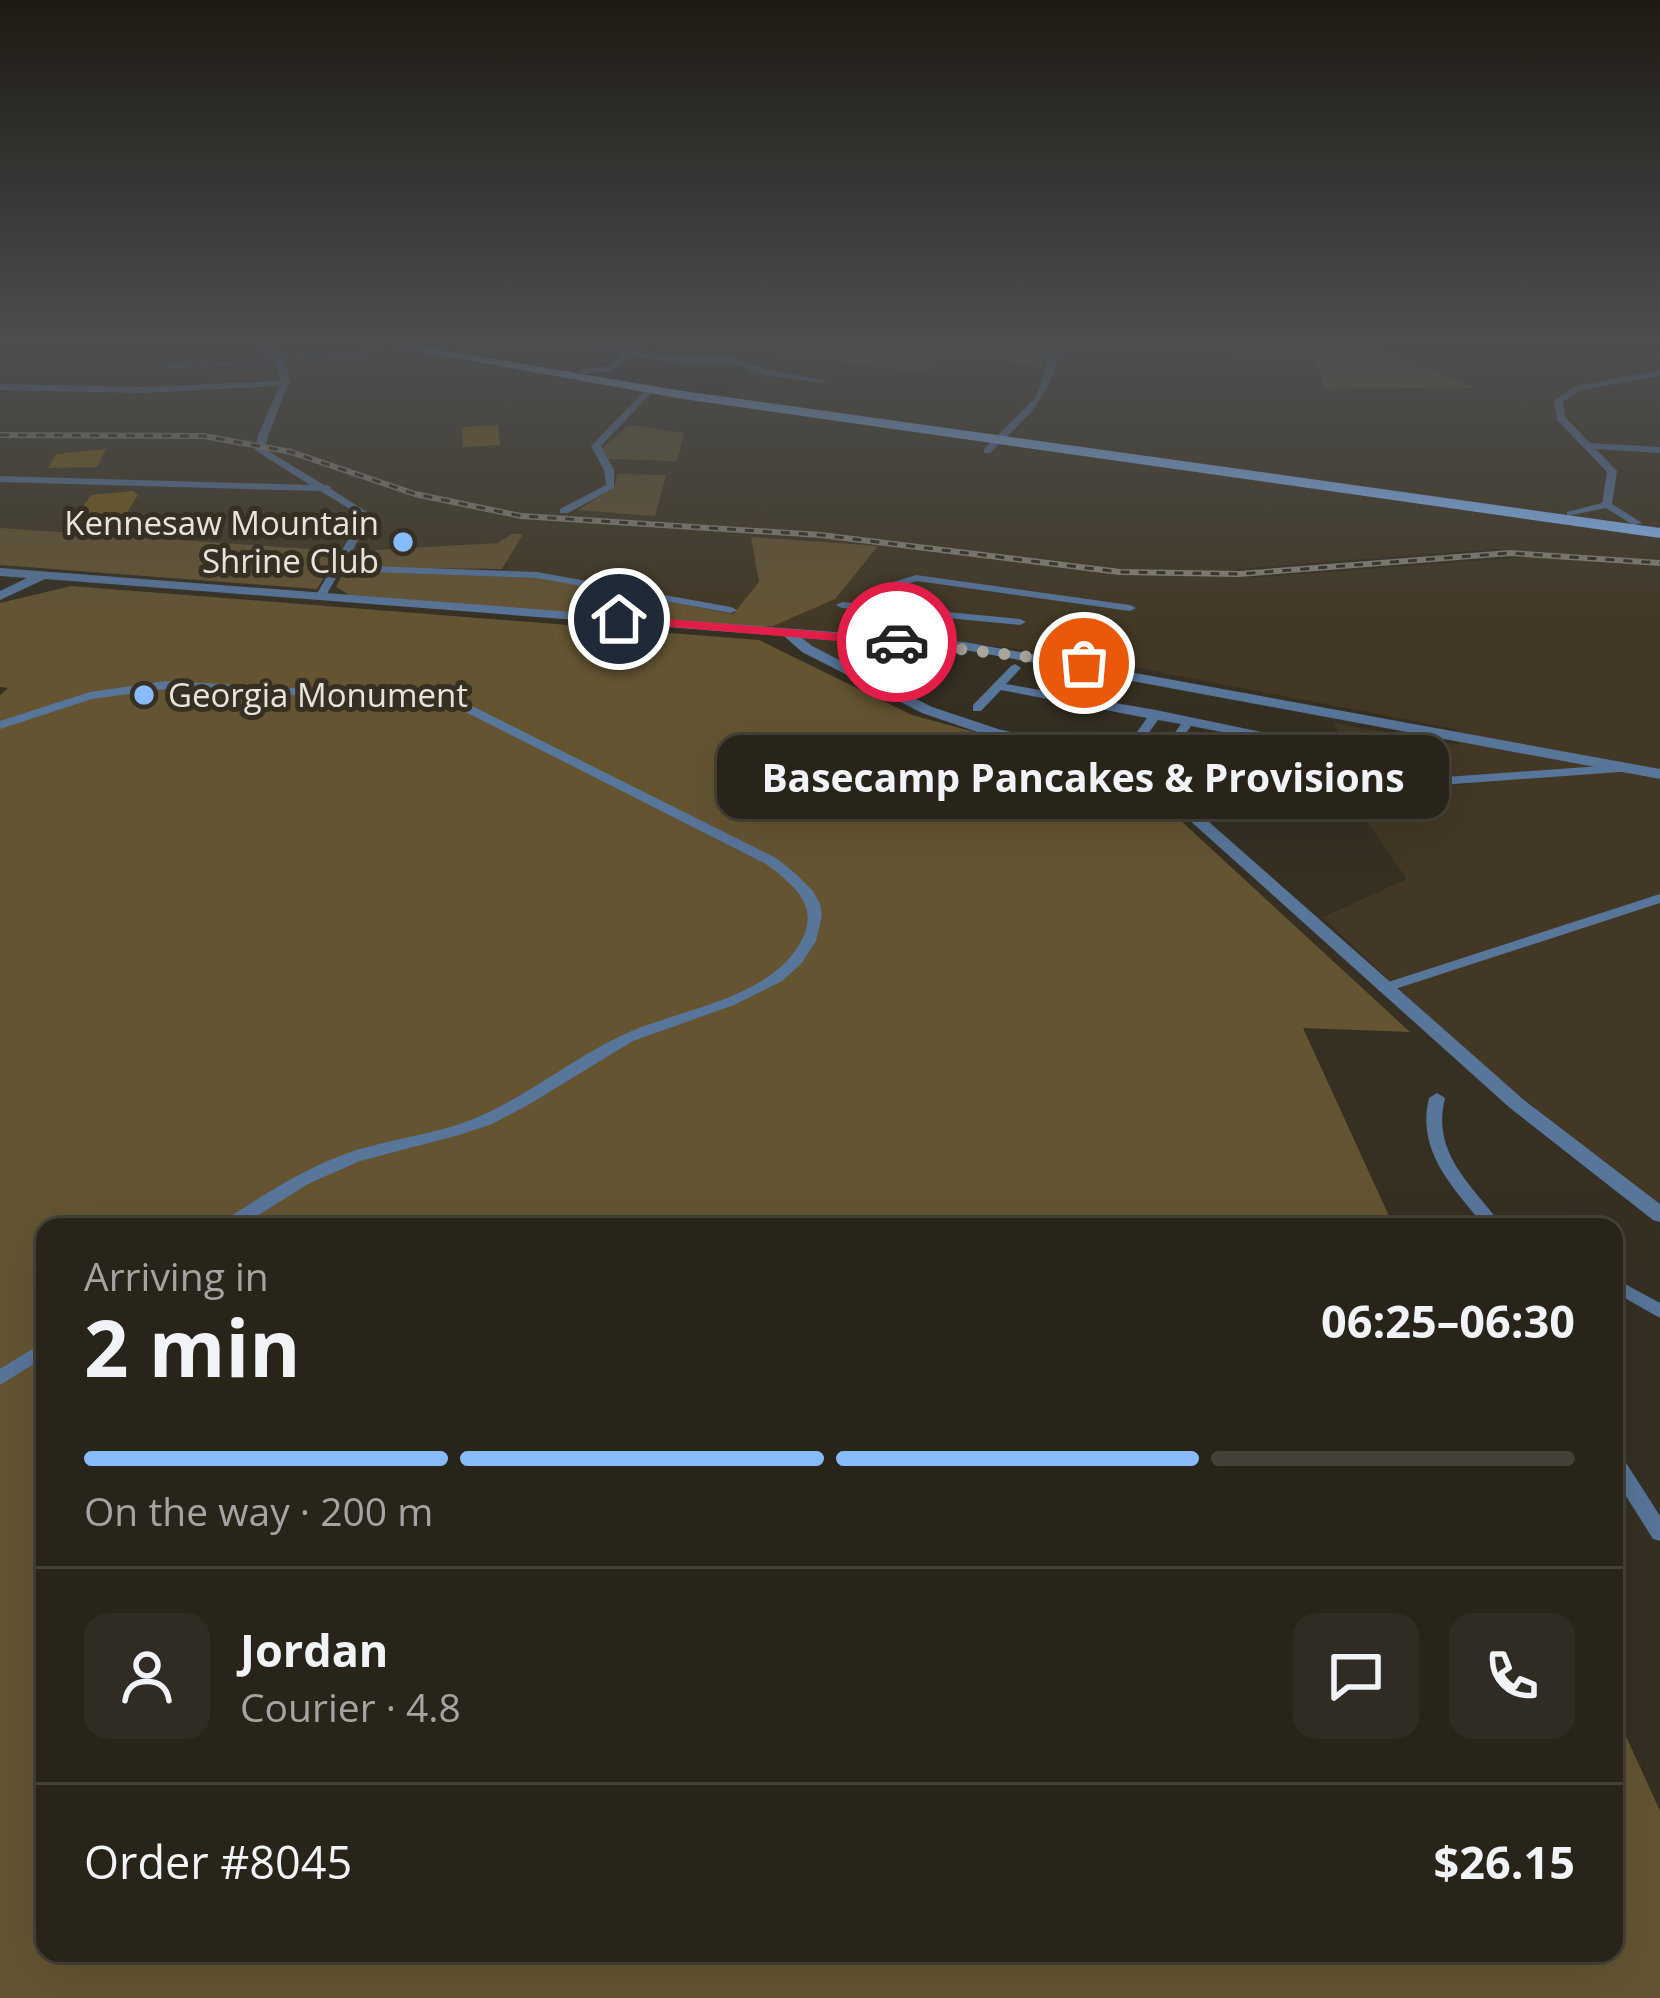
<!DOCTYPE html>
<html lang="en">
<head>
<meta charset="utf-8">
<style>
  body { margin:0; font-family:"Open Sans",sans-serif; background:#302c23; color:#f1f3f6; height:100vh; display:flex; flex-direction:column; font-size:45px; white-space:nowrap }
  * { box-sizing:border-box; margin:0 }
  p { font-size:39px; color:#a5a4a2 }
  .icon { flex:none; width:66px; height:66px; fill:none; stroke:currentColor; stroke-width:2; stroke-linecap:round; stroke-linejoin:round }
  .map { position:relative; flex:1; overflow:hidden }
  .side { position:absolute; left:36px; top:1218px; width:1587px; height:744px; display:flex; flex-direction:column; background:#28241a; border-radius:24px; box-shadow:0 12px 48px #0002,0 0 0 3px #444139 }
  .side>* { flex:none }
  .pin { position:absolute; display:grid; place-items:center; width:102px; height:102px; color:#fff; margin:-51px; border:6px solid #fff; border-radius:50%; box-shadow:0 3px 12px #0007 }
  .courier { position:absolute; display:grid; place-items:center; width:120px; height:120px; margin:-60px; border:9px solid #e11d48; border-radius:50%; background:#fff; color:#222; box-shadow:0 3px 15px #0007 }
  .bubble { position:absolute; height:84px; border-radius:24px; background:#28241a; box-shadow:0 12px 48px #0002,0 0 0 3px #444139; font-size:39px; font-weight:700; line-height:84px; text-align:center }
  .headline em { font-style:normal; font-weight:700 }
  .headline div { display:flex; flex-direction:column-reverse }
  .headline { display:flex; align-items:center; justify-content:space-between; height:204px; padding:0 48px }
  h1 { font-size:78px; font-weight:700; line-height:90px }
  .bar { display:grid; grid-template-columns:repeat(4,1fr); gap:18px 12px; align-content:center; height:144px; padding:0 48px }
  .bar i { height:15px; border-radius:9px; background:#444139 }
  .bar .current { background:#87bbfc }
  .bar p { grid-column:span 4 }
  .line { display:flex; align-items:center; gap:30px; padding:0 48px; border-top:3px solid #444139 }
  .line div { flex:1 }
  .round { display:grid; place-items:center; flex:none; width:126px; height:126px; border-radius:24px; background:#302c23 }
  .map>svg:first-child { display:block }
</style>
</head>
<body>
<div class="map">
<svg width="1660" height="1998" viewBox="0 0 1660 1998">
  <rect width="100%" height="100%" fill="#363023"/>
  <!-- built -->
  <polygon fill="#423825" points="0,346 374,346 713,403 778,352 897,370 945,353 1048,347 1314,356 1325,389 1385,392 1474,388 1371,346 1660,346 1660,560 1494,549 1236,569 1248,578 1528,557 1660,567 1660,1211 1448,1036 1323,917 1407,879 1346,792 1470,784 1466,772 1466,779 1367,785 1333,723 1459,745 1456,729 1071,655 950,641 895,692 786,637 506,574 509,544 309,552 0,529"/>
  <!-- green -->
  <g fill="#645432">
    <path d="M727 346H1371L1476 388 1325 389 1313 356 1049 347 1041 367C1007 364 979 354 945 353L922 373Z"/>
    <polygon points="629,425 684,433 677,461 609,459 602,448"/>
    <polygon points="617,474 666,475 655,516 578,510 615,487"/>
    <polygon points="0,528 340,551 317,589 0,565"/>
    <polygon points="512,534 523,534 502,569 347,567 356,551 498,543"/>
    <polygon points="751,537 878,546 835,599 773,626 755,628 349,595 336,587 344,571 543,578 733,614 759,582"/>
    <polygon points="71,586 759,640 912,715 1085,762 1130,781 1179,819 1410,1032 1303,1028 1394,1227 45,1227 45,1953 1614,1953 1614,1710 1660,1811 1660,1998 0,1998 0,695 8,688 0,687 0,603"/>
  </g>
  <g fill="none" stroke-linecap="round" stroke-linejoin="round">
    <!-- stream -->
    <g stroke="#485a6f" stroke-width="3">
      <polyline points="298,360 384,350"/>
      <polyline points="168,367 264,362"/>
    </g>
  </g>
  <!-- building -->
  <g fill="#785d19">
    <polygon points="498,425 500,445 463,447 462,427"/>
    <polygon points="106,449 97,467 48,468 56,454"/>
    <polygon points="133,491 138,495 118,526 69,527 91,495"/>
  </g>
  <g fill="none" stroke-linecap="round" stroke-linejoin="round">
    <!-- minor -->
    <g fill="#58759a" fill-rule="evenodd">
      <path d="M258 346C277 345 288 363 289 381L291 383 288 385 268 436 265 449 324 485 330 486 331 489 367 512 366 526 344 565 537 572 731 607 737 610 731 613 537 578 340 571 324 599 320 600 315 597 356 526 357 513 320 491 0 482V476L310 485 255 450 258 436 279 386 143 393 0 390V384L143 387 280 381C279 360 272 359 258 346Z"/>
      <polygon points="572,346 633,349 683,358 734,357 767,370 825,380 821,383 765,375 733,363 683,364 632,356 611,371 583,374 580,373 580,369 606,367 623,355"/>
      <path d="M1053 346H1061C1046 406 1032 411 990 453H984V449L1036 397Z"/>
      <polygon points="1660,370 1660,376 1581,390 1563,402 1565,417 1590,443 1660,447 1660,453 1596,449 1617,471 1612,504 1642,523 1633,525 1606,508 1567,516 1567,512 1602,503 1607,472 1557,420 1554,401 1575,386"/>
      <polygon points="647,388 654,390 601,446 614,470 614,488 568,513 560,513 560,509 606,485 604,470 591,446"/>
      <polygon points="916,575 1130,605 1136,608 1130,611 917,581 902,586 894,607 1020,619 1026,622 1020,625 842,608 836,605 842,602 884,606 893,582"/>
      <path d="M1015 664 1021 668 1006 684 1156 710 1271 734 1296 752 1304 770 1298 774 1258 771 1256 768 1269 744 1263 740 1191 726 1174 751 1146 753 1132 739 1147 718 1001 690 981 711H973V705L1011 666ZM1158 720 1181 724 1166 745 1153 746 1145 738ZM1278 750 1288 758 1291 766 1270 765Z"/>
      <path d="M166 681 454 697 776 858 796 874 813 891 820 904 822 915 816 941 801 964 782 981 734 1005 633 1041 528 1105 492 1124 459 1135 360 1161 310 1183 239 1227H217L220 1223C261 1197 302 1169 348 1153 391 1138 438 1135 480 1116 531 1094 573 1058 623 1035 677 1009 765 1001 799 945 822 907 795 886 766 864L448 703 166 689 92 699 0 729V721L90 692Z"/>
      <polygon points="1629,764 1633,765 1633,771 1179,804 1172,800 1179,796"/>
      <polygon points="1660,894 1660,903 1389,991 1379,991 1377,988 1379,985"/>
      <path d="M1437 1093 1445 1098C1431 1155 1473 1185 1503 1227H1485C1454 1188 1416 1152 1429 1098Z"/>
      <polygon points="1614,1278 1660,1303 1660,1318 1614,1292"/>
      <polygon points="45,1341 45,1357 0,1385 0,1369"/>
      <polygon points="1614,1452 1621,1455 1660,1516 1660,1541 1653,1539 1614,1477"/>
    </g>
    <!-- tertiary -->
    <polygon fill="#58759a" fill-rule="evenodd" points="0,568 965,642 1660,769 1660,779 965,650 802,638 812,646 932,707 998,729 1110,755 1158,777 1524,1100 1660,1204 1660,1222 1653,1220 1510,1108 1148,783 1100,761 989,736 922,713 802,652 784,636 45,579 0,600 0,591 27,578 0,576"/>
    <!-- primary -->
    <polygon fill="#88b8f5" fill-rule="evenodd" points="388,346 417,346 683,391 1660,528 1660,538 683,399"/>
    <defs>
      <polyline id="rail" points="0,435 204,436 291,452 415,494 521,516 821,535 1120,572 1239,574 1510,553 1660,563"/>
    </defs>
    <!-- rail casing -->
    <use href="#rail" stroke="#868176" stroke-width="6"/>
    <!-- rail -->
    <use href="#rail" stroke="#363023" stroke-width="3" stroke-dasharray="9" stroke-linecap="butt"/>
  </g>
  <!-- sky -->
  <linearGradient id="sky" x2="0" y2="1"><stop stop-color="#1e1a13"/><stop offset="0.55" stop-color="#4c4e50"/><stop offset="1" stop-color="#4c4e50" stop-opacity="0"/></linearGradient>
  <rect width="1660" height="625" fill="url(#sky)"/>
  <!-- route -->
  <polygon fill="#e11d48" points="619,615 897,638 904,642 897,646 614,622"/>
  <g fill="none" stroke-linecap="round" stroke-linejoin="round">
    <!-- done -->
    <polyline stroke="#aaa59b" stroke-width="12" stroke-dasharray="0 21.6" points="897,642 1084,663"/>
  </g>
  <!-- markers -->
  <g fill="#87bbfc" stroke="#363023" stroke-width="4.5">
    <circle cx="403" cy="542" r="12"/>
    <circle cx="144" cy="695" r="12"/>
  </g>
  <g text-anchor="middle" stroke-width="10" stroke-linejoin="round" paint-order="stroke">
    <!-- far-poi labels -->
    <g font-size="33" fill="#e8e4dc" stroke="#363023" text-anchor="end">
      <text x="379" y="535">Kennesaw Mountain<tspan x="379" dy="38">Shrine Club</tspan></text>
      <text x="168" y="707" text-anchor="start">Georgia Monument</text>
    </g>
  </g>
</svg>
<div class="pin" style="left:1084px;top:663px;background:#ea580c"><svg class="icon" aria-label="bag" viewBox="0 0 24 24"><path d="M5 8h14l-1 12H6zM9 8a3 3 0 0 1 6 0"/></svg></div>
<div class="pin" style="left:619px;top:619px;background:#1f2937"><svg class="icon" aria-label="home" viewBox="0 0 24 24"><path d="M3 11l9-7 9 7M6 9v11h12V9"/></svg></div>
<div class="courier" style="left:897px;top:642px"><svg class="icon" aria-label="car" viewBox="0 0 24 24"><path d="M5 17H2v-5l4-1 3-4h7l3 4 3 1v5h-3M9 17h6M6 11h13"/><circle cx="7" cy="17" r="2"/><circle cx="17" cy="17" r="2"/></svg></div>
<div class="bubble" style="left:717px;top:735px;width:732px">Basecamp Pancakes &amp; Provisions</div>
<section class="side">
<div class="headline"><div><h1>2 min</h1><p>Arriving in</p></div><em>06:25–06:30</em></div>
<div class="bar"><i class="current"></i><i class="current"></i><i class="current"></i><i></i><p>On the way · 200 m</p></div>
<div class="line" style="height:216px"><a class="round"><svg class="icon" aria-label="person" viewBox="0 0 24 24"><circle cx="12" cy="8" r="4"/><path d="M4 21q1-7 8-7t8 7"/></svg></a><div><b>Jordan</b><p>Courier · 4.8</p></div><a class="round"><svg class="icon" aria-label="chat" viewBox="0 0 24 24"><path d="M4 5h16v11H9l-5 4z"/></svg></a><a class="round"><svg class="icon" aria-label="phone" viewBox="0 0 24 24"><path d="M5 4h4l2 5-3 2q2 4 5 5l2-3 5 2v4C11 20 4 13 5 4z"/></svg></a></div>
<div class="line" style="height:156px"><div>Order #8045</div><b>$26.15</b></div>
</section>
</div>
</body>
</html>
